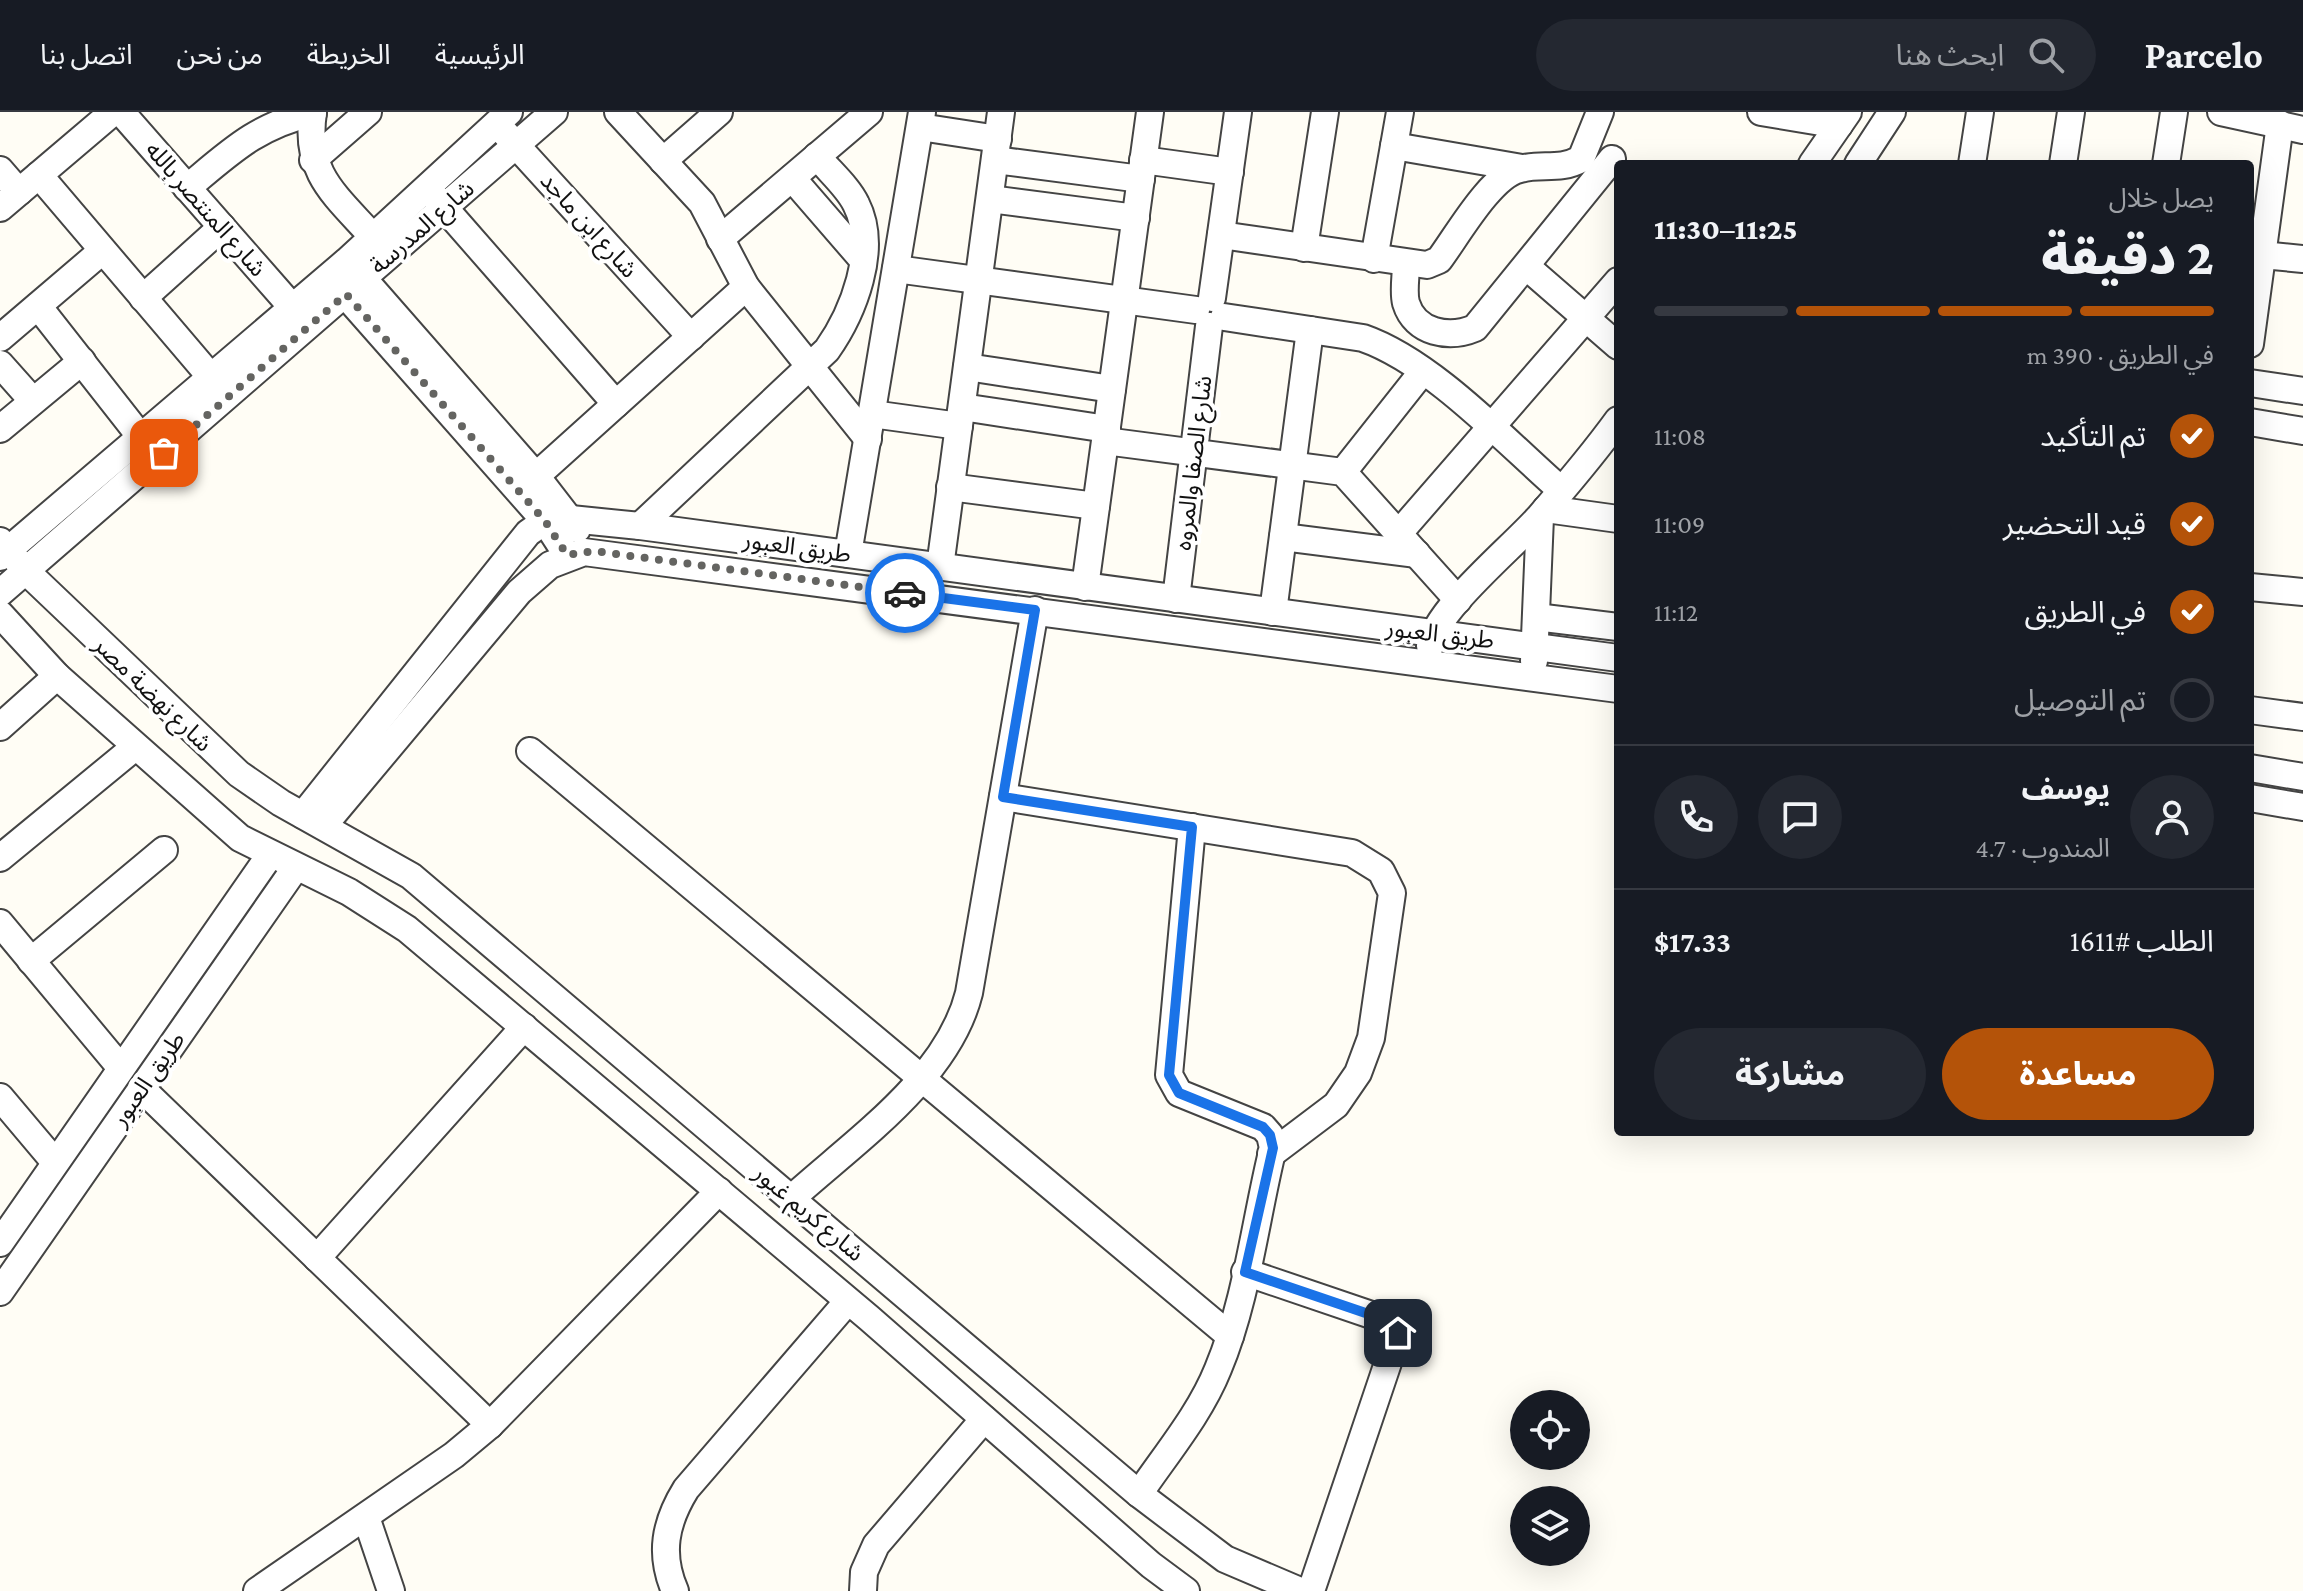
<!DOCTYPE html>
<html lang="ar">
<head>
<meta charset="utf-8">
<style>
  body { margin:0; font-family:"Crimson Pro","Noto Sans Arabic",serif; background:#242831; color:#f1f3f6; direction:rtl; height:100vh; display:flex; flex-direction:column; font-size:30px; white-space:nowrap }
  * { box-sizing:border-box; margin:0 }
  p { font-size:26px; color:#9ea1a6 }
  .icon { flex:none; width:44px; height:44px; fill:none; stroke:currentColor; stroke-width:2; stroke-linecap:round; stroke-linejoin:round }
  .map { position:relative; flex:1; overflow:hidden; direction:ltr }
  .drawer { position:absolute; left:1614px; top:48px; width:640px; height:976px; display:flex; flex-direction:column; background:#171b24; border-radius:8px; box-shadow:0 8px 32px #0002; direction:rtl }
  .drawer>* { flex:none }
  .fabs { position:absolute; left:1510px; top:1278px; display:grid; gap:16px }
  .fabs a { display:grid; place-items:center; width:80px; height:80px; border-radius:50%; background:#171b24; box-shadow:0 8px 32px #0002; font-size:40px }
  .pin { position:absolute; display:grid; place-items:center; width:68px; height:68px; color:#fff; margin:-34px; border-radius:16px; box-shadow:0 4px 12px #0006 }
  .courier { position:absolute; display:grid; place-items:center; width:80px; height:80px; margin:-40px; border:6px solid #1a73e8; border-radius:50%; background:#fff; color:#222; box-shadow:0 2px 10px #0007 }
  .overview em { font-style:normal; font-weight:800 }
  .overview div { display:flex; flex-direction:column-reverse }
  .overview { display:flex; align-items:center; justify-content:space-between; height:136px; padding:0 40px }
  h1 { font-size:52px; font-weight:800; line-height:60px }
  .bar { display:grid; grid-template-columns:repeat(4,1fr); gap:12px 8px; align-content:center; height:96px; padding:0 40px }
  .bar i { height:10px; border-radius:6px; background:#363941 }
  .bar .active { background:#b45309 }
  .bar p { grid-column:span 4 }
  .line { display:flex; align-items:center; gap:20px; padding:0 40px; border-top:2px solid #363941 }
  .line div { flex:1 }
  .round { display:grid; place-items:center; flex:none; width:84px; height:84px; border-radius:42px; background:#242831 }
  ol { padding:0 40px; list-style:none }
  li { display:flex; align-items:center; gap:24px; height:88px }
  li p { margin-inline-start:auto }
  li .icon { padding:8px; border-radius:50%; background:#b45309; color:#fff; stroke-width:4 }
  li:last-child { color:#9ea1a6 }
  li i { width:44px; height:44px; border:4px solid #363941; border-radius:50% }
  .action { display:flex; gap:16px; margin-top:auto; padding:16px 40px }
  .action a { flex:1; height:92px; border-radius:48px; background:#b45309; color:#fff; font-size:32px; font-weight:800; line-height:92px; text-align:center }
  .action a+a { background:#242831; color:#f1f3f6 }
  header { display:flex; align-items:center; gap:48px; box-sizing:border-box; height:112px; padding:0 40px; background:#171b24; border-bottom:2px solid #363941 }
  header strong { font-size:38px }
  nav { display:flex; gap:44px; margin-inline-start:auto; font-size:28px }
  .search { width:560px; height:72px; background:#242831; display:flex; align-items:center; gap:20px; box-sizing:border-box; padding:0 28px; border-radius:44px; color:#9ea1a6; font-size:30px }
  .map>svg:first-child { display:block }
</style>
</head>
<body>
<header>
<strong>Parcelo</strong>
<div class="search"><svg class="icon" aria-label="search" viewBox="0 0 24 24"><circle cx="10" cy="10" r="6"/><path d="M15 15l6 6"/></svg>ابحث هنا</div>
<nav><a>الرئيسية</a><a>الخريطة</a><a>من نحن</a><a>اتصل بنا</a></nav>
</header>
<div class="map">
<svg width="2303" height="1479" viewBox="0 0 2303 1479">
  <rect width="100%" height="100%" fill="#fffdf5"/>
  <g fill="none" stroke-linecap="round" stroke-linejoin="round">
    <defs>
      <g id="minor">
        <polyline points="121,0 292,195"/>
        <path d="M313 0C304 60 334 82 372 124"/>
        <polyline points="618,0 702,91 746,175 868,327"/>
        <polyline points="1761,0 1839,13"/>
        <polyline points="2221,0 2303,18"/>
        <polyline points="920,15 998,27"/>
        <polyline points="505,21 691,225"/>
        <polyline points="1394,34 1522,56"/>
        <polyline points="313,48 368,0"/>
        <polyline points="995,48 1141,67"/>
        <polyline points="1143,48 1230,60"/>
        <polyline points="663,49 719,0"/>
        <polyline points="1812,52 1848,0"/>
        <polyline points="1858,52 1892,0"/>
        <polyline points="1972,52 1980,0"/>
        <polyline points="2063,52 2071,0"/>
        <polyline points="2166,52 2174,0"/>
        <polyline points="0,58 19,80"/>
        <polyline points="39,63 210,264"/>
        <polyline points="792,66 863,148"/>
        <path d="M187 76C229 41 257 13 313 1"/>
        <polyline points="434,84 616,292"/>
        <polyline points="990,87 1136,106"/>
        <polyline points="0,96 113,0"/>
        <path d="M1221 123 1427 153 1439 148C1457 124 1491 63 1520 57 1542 51 1559 59 1581 47L1600 0"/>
        <polyline points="720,127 869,0"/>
        <polyline points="1304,136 1325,0"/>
        <polyline points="2262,143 2303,147"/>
        <polyline points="1374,147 1400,0"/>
        <path d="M1406 152C1406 164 1403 180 1406 191 1415 221 1449 227 1475 216L1612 47"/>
        <polyline points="353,155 536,364 577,417"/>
        <polyline points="1527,155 1618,234"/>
        <polyline points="896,157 1196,198"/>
        <polyline points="334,170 545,409 567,443"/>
        <polyline points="143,186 222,115"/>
        <polyline points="1212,186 1238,0"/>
        <polyline points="38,194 140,324"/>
        <path d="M1224 205 1363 226C1432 250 1505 329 1561 378"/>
        <polyline points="0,226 102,139"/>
        <polyline points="2250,232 2280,12"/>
        <polyline points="0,252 33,289"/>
        <polyline points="967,255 1112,277"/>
        <polyline points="2250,271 2303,279"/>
        <polyline points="962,295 1107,317"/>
        <polyline points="872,302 959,314"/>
        <polyline points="2250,310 2303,319"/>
        <polyline points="0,317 82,249"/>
        <polyline points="1105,329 1343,360 1458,488"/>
        <polyline points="1343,360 1423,259"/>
        <polyline points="536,364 746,175"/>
        <polyline points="950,375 1096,394"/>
        <polyline points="1546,397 1618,407"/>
        <path d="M640 414 827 238C853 201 879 137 856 92 848 75 829 59 817 44"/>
        <polyline points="1399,421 1618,169"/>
        <polyline points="1283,425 1417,442"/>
        <polyline points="0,429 28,461 239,662 281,691 411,764 1139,1382 1225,1447 1300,1479"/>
        <polyline points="848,442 922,0"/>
        <polyline points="0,445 347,149 509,0"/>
        <polyline points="940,455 1001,0"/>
        <polyline points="1085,475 1150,0"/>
        <polyline points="2250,475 2303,480"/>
        <polyline points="0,481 554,0"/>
        <polyline points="1176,487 1209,214"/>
        <polyline points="1273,500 1310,218"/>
        <polyline points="0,502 57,564 240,726 349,780 407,817 869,1206 1151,1453 1186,1479"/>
        <polyline points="1536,505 1618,515"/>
        <path d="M1430 534C1435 498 1513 435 1540 404 1567 373 1594 341 1618 308"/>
        <polyline points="1534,549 1540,405"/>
        <polyline points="2250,598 2303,605"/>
        <polyline points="0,615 57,564"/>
        <polyline points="530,639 1230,1224"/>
        <polyline points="2250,656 2303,665"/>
        <polyline points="1003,685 1352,741 1381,759 1392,781 1371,926 1358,961 1336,993 1271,1042"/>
        <polyline points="2250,686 2303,695"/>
        <polyline points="303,703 528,421 545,409 561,406 640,414 1618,546"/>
        <polyline points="324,713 519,480 550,453 584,440 1618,577"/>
        <polyline points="0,746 135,635"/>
        <polyline points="0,811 120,955"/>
        <polyline points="31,849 164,738"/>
        <polyline points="141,976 490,1313"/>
        <polyline points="0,985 54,1049"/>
        <path d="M792 1086C855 1029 948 966 969 881L1035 498"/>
        <polyline points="0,1131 270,743"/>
        <polyline points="317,1146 524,915"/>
        <polyline points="1245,1160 1392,1210 1398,1221 1311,1479"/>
        <polyline points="0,1180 296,755"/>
        <path d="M1139 1382C1166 1342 1200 1302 1218 1257 1247 1188 1255 1109 1273 1036L1270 1023 1263 1015 1179 981 1169 963 1192 715"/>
        <polyline points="366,1405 391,1479"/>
        <polyline points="257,1479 454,1343 490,1313 719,1079"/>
        <path d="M675 1479C659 1442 665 1411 686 1377L848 1189"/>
        <polyline points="863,1479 864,1460 876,1433 984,1307"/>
      </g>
    </defs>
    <!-- minor casing -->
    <use href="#minor" stroke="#444" stroke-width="30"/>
    <!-- minor -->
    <use href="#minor" stroke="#fff" stroke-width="26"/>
  </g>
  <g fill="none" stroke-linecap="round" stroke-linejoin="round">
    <!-- done -->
    <polyline stroke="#646461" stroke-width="8" stroke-dasharray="0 14.4" points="164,341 346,182 545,409 567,443 594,439 905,481"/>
    <!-- route -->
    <polyline stroke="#1a73e8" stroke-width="10" points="905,481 1035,498 1003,685 1192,715 1169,963 1179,981 1263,1015 1270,1023 1273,1036 1245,1160 1392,1210 1398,1221"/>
  </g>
  <g text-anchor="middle" stroke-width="8" stroke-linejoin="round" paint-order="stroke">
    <!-- street labels -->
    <g font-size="24" fill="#111" stroke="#fff">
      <text transform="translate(206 97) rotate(49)" y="8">شارع المنتصر بالله</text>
      <text transform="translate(589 113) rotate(48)" y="8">شارع ابن ماجد</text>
      <text transform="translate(422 115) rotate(-41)" y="8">شارع المدرسة</text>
      <text transform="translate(1193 351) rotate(-83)" y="8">شارع الصفا والمروه</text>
      <text transform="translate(797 435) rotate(8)" y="8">طريق العبور</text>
      <text transform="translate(1440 522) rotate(7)" y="8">طريق العبور</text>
      <text transform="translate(153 582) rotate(44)" y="8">شارع نهضة مصر</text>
      <text transform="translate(148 967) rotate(-55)" y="8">طريق العبور</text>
      <text transform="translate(809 1101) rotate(40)" y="8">شارع كريم غبور</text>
    </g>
  </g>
</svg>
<div class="fabs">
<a><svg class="icon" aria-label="locate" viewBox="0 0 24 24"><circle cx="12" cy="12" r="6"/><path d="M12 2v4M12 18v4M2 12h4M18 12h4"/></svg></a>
<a><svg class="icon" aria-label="layers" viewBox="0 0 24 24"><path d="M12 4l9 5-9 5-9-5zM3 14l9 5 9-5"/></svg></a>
</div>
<div class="pin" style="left:164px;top:341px;background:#ea580c"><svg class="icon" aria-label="bag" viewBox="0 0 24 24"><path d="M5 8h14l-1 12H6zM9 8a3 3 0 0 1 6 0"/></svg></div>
<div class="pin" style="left:1398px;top:1221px;background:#1f2937"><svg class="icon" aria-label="home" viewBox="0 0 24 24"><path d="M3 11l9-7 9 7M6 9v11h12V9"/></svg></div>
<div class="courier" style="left:905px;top:481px"><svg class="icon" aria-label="car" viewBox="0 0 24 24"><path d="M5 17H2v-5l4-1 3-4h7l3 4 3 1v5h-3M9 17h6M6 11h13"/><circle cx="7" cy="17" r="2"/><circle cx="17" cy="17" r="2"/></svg></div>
<section class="drawer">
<div class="overview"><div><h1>2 دقيقة</h1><p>يصل خلال</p></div><em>11:25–11:30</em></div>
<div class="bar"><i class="active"></i><i class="active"></i><i class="active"></i><i></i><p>في الطريق · 390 m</p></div>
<ol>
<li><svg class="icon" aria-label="check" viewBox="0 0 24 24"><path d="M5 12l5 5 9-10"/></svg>تم التأكيد<p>11:08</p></li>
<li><svg class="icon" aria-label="check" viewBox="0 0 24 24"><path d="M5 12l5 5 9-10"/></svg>قيد التحضير<p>11:09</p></li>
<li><svg class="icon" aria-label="check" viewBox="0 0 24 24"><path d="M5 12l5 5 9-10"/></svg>في الطريق<p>11:12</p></li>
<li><i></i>تم التوصيل</li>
</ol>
<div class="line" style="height:144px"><a class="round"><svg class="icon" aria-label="person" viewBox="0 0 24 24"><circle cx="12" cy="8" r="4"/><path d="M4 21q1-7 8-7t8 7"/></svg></a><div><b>يوسف</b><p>المندوب · 4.7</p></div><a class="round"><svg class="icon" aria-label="chat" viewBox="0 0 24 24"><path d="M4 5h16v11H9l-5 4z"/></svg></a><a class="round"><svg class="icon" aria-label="phone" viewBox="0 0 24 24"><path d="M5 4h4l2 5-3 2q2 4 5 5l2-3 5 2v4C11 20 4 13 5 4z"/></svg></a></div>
<div class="line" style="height:104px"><div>الطلب #1611</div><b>$17.33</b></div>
<div class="action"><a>مساعدة</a><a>مشاركة</a></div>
</section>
</div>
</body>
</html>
